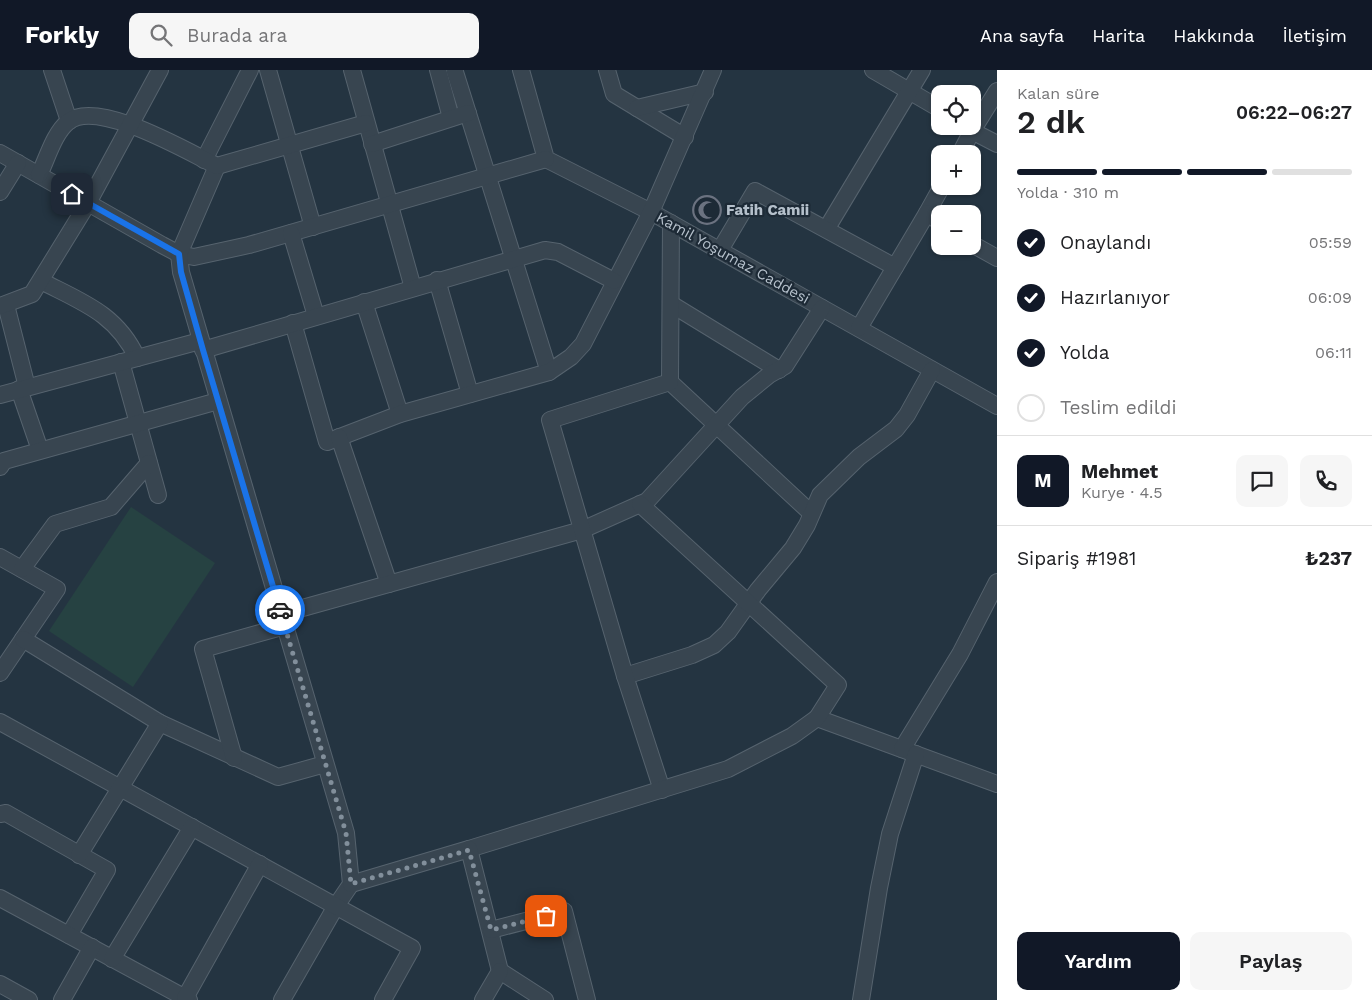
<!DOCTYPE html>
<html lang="tr">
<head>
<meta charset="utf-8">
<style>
  body { margin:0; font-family:"Work Sans",sans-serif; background:#f6f6f6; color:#202124; height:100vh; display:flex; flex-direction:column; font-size:19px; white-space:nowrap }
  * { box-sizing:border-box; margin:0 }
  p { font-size:16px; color:#757577 }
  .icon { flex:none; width:28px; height:28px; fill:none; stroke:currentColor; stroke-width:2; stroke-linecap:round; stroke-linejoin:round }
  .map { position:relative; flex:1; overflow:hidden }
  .details { display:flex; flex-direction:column; background:#fff; width:375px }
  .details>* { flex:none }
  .fabs { position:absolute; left:931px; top:15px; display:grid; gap:10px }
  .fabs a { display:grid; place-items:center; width:50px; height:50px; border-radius:10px; background:#fff; box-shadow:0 1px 4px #0004; font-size:25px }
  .pin { position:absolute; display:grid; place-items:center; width:42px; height:42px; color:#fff; margin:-21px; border-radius:10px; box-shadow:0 2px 8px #0006 }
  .courier { position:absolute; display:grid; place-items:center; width:50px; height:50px; margin:-25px; border:4px solid #1a73e8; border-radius:50%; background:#fff; color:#222; box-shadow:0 1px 6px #0007 }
  .headline em { font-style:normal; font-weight:600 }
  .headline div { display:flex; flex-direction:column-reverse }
  .headline { display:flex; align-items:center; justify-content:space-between; height:85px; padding:0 20px }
  h1 { font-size:32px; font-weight:600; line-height:38px }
  .bar { display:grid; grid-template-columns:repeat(4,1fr); gap:8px 5px; align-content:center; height:60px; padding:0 20px }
  .bar i { height:6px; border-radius:4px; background:#e0e0e0 }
  .bar .active { background:#111827 }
  .bar p { grid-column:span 4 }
  .line { display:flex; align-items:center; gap:12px; padding:0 20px; border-top:1px solid #e0e0e0 }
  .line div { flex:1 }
  .round { display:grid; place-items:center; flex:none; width:52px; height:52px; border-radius:10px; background:#f6f6f6 }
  ol { padding:0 20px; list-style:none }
  li { display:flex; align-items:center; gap:15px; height:55px }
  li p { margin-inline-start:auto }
  li .icon { padding:5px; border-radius:50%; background:#111827; color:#fff; stroke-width:4 }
  li:last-child { color:#757577 }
  li i { width:28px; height:28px; border:2px solid #e0e0e0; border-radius:50% }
  .button { display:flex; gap:10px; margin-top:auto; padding:10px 20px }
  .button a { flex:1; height:58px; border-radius:10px; background:#111827; color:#fff; font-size:20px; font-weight:600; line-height:58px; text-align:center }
  .button a+a { background:#f6f6f6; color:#202124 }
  header { display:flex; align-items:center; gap:30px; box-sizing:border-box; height:70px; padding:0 25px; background:#111827; color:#fff }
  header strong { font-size:24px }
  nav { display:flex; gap:28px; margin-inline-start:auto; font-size:18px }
  .search { width:350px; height:45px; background:#f6f6f6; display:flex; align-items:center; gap:12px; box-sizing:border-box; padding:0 18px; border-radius:10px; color:#757577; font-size:19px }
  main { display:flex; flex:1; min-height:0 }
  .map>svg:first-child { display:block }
</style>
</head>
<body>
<header>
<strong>Forkly</strong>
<div class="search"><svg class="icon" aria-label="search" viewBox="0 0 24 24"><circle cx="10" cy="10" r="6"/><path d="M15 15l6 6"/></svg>Burada ara</div>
<nav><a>Ana sayfa</a><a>Harita</a><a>Hakkında</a><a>İletişim</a></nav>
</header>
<main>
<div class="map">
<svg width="997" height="930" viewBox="0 0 997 930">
  <rect width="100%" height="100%" fill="#243441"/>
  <!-- green -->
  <polygon fill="#264242" points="131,437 215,493 133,617 49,561"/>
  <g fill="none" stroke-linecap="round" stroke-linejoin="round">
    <defs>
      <g id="minor">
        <polyline points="52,0 69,51"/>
        <polyline points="268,0 313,157"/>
        <polyline points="352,0 413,218"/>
        <polyline points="438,0 451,48"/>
        <polyline points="521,0 546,89 651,142 997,336"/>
        <polyline points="607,0 614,24 685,67"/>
        <polyline points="873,0 940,39"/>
        <polyline points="455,2 549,302"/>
        <polyline points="637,38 705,22"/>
        <polyline points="966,56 972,61 997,21"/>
        <polyline points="372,74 468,43"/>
        <polyline points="0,83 162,175 179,184 194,187 249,175 546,89"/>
        <polyline points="960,84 972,61 997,74"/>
        <polyline points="204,90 250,0"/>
        <polyline points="217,96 179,184 181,202 346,763 351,814 336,836 282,930"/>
        <path d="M39 105C47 89 54 63 68 52 97 28 188 82 217 96L366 53"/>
        <polyline points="0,122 18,93"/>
        <polyline points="927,143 942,116"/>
        <polyline points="827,158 922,0"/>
        <polyline points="291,163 316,246"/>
        <polyline points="972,174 997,188"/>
        <polyline points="720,180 755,121 895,197"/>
        <polyline points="437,210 470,324"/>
        <path d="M41 211C82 232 117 244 137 288"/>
        <polyline points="364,232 400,344"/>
        <polyline points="671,234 779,300"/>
        <polyline points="6,235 27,317"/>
        <polyline points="0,236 32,224 88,133 160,0"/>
        <polyline points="293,253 327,372 400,344 549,302 571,287 583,274 651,142 713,0"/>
        <polyline points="859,258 927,143 940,152"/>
        <polyline points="203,280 545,180 558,182 614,211"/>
        <polyline points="121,292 158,425"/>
        <polyline points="670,312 811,443"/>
        <polyline points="19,319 40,380"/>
        <polyline points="0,325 200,271"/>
        <polyline points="339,367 389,514"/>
        <polyline points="0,397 4,391 218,331"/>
        <polyline points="0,487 57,519 0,603"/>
        <polyline points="22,499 55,454 111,437 149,393"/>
        <polyline points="281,544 582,460 647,431 742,327 769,305 785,296 822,238"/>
        <polyline points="23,569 160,653 278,707 325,694"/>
        <polyline points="625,606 692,585 714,575 728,562 758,520 793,478 807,455 820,425 859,387 896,359 907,345 932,300"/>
        <polyline points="817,648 997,714"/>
        <polyline points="0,652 412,878 383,930"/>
        <polyline points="902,679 960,584 997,512"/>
        <polyline points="234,688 203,579 285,556"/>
        <polyline points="662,720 625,606 550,350 670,312 671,153"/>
        <polyline points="0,744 6,743 107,800 69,865"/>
        <polyline points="469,779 728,699 792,666 817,648 838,615 640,434"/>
        <polyline points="79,785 160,653"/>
        <polyline points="351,814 469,779 500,901 545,930"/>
        <polyline points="0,828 189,930"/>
        <polyline points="491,860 564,841 587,930"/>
        <polyline points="112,889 192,757"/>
        <polyline points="0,914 29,930"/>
        <polyline points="185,928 260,794"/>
        <polyline points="62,930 92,877"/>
        <polyline points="483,930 500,901"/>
        <polyline points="861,930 879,818 890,764 916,684"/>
      </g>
    </defs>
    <!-- minor casing -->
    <use href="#minor" stroke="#56636e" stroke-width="18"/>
    <!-- minor -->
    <use href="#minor" stroke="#384550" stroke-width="16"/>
  </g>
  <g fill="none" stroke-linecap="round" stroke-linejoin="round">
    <!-- done -->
    <polyline stroke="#828f9b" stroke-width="5" stroke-dasharray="0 9" points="280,540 346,763 351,814 469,780 491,860 546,846"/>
    <!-- route -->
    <polyline stroke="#1a73e8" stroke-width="6" points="72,124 179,184 181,202 203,280 280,540"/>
  </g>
  <!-- icons -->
  <defs>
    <symbol id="mosque-ring" viewBox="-11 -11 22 22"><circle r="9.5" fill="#1d2a36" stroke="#6b7280" stroke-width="1.5"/><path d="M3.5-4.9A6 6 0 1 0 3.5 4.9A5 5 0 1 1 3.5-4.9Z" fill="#6b7280"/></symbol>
  </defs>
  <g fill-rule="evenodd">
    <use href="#mosque-ring" x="691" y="124" width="32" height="32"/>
  </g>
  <g text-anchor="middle" stroke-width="4.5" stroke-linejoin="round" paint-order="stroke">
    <!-- poi labels -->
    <g font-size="15" font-weight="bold" fill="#b5c0cb" stroke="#1d2a36" text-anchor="start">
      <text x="726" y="145">Fatih Camii</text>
    </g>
    <!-- street labels -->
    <g font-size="15" fill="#b5c0cb" stroke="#1d2a36">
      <text transform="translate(733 188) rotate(29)" y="5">Kamil Yoşumaz Caddesi</text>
    </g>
  </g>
</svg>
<div class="fabs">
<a><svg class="icon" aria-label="locate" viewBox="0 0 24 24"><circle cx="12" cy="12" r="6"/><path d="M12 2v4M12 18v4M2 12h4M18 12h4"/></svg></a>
<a>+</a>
<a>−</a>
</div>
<div class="pin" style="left:546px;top:846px;background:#ea580c"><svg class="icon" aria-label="bag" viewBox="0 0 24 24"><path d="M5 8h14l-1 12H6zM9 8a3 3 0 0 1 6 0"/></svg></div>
<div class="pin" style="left:72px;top:124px;background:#1f2937"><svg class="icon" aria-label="home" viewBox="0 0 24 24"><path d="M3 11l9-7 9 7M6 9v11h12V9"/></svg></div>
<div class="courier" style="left:280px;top:540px"><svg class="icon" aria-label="car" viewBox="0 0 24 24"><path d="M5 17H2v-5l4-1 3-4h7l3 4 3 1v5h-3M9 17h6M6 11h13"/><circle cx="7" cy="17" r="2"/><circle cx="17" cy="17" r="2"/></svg></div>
</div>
<section class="details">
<div class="headline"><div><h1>2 dk</h1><p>Kalan süre</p></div><em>06:22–06:27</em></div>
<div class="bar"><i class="active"></i><i class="active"></i><i class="active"></i><i></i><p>Yolda · 310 m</p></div>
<ol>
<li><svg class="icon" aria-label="check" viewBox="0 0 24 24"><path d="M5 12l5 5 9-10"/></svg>Onaylandı<p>05:59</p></li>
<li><svg class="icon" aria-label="check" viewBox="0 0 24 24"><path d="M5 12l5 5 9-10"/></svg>Hazırlanıyor<p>06:09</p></li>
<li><svg class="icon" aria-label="check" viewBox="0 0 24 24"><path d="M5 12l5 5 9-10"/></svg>Yolda<p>06:11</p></li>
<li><i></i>Teslim edildi</li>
</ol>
<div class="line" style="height:90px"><b class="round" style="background:#111827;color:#fff">M</b><div><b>Mehmet</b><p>Kurye · 4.5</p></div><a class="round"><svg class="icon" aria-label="chat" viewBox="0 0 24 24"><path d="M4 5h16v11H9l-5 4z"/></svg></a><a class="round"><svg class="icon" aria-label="phone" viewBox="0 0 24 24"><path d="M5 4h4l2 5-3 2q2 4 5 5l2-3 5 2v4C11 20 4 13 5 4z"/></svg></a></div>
<div class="line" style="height:65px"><div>Sipariş #1981</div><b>₺237</b></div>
<div class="button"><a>Yardım</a><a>Paylaş</a></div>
</section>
</main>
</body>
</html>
